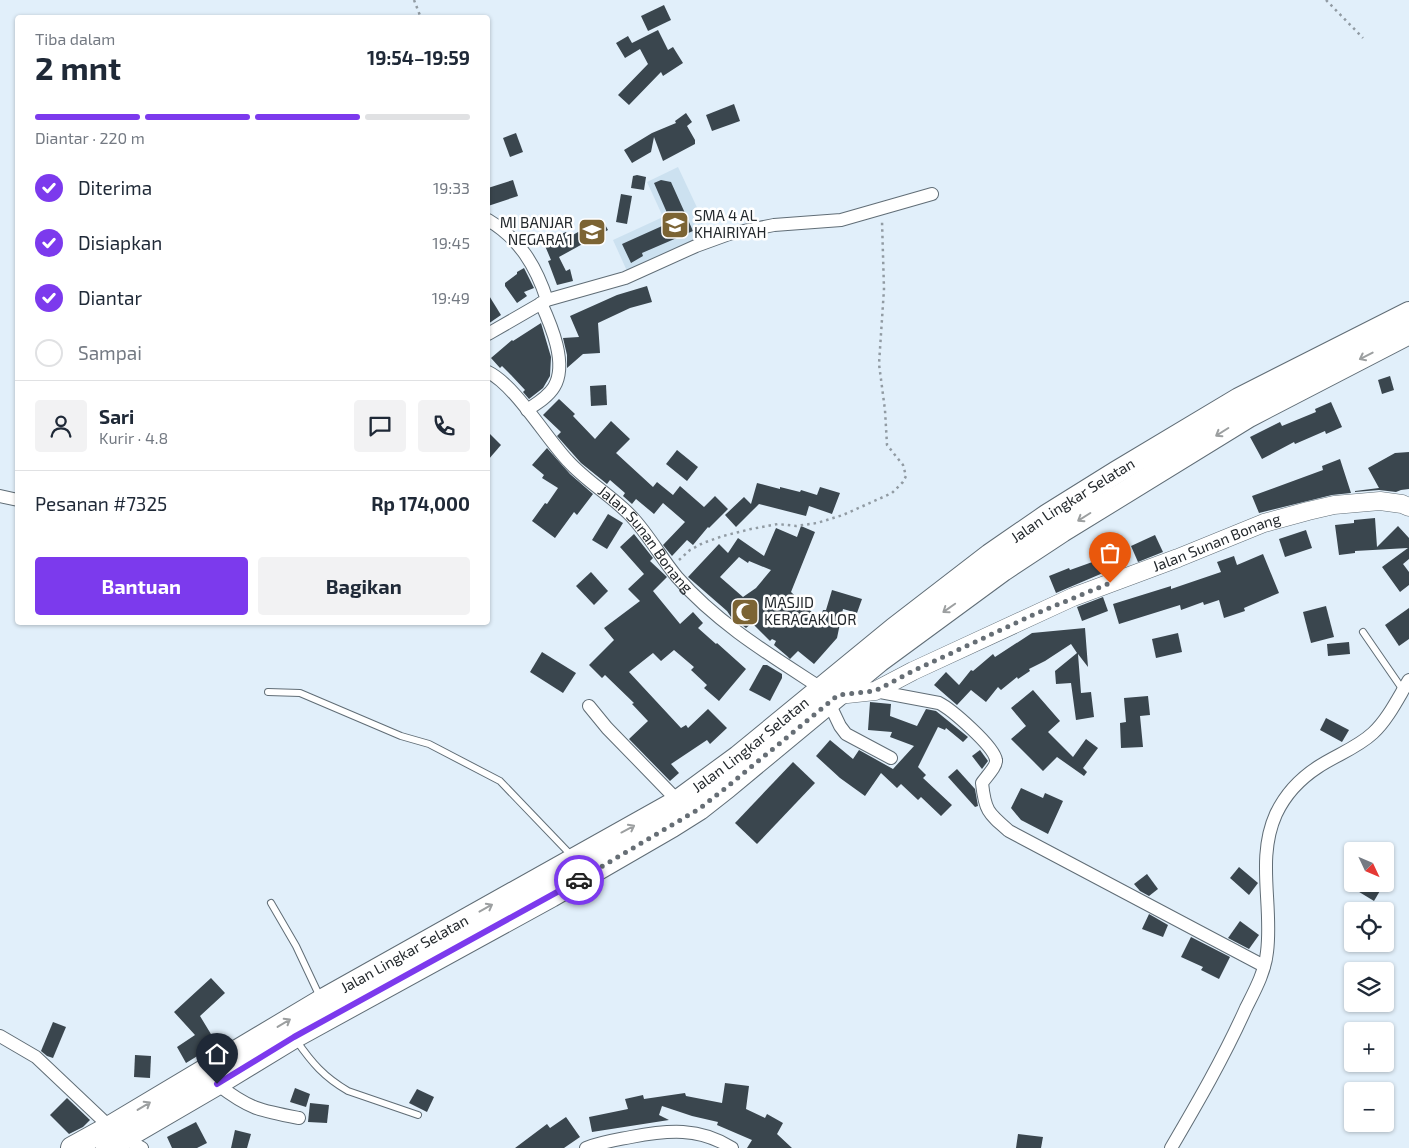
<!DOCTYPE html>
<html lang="id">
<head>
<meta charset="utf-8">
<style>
  body { margin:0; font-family:"Exo 2",sans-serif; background:#f2f2f3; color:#1f2937; height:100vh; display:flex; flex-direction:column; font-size:19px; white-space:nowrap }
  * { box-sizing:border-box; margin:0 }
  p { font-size:16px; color:#747a83 }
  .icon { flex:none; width:28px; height:28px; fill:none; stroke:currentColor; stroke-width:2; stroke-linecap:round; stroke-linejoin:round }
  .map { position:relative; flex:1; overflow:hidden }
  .side { position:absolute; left:15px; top:15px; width:475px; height:610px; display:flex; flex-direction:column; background:#fff; border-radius:5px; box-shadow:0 1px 4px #0004 }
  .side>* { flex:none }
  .needle { width:32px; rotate:134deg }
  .tools { position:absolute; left:1344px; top:842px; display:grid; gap:10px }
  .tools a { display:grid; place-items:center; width:50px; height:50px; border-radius:5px; background:#fff; box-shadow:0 1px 4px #0004; font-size:25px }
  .pin { position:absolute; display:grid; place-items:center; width:42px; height:42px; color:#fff; margin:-51px -21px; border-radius:50% 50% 50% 0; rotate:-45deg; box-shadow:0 0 5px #0007 }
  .pin .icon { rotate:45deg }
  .courier { position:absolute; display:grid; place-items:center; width:50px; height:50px; margin:-25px; border:4px solid #7c3aed; border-radius:50%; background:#fff; color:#222; box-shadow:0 1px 6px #0007 }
  .summary em { font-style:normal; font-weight:700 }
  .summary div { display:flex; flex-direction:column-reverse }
  .summary { display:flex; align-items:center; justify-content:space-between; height:85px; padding:0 20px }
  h1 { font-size:32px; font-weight:700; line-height:38px }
  .bar { display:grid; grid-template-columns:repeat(4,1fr); gap:8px 5px; align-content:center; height:60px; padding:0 20px }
  .bar i { height:6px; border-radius:4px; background:#e0e1e3 }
  .bar .on { background:#7c3aed }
  .bar p { grid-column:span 4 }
  .line { display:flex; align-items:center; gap:12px; padding:0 20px; border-top:1px solid #e0e1e3 }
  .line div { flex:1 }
  .round { display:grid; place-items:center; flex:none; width:52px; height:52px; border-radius:5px; background:#f2f2f3 }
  ol { padding:0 20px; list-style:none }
  li { display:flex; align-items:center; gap:15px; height:55px }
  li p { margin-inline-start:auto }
  li .icon { padding:5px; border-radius:50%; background:#7c3aed; color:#fff; stroke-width:4 }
  li:last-child { color:#747a83 }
  li i { width:28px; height:28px; border:2px solid #e0e1e3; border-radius:50% }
  .cta { display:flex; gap:10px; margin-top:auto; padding:10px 20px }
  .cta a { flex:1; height:58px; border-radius:5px; background:#7c3aed; color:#fff; font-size:20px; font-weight:700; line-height:58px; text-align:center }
  .cta a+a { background:#f2f2f3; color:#1f2937 }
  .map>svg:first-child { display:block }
</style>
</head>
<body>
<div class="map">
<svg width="1409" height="1148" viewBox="0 0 1409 1148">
  <rect width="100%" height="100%" fill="#e1effa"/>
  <!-- built -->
  <polygon fill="#cce1f0" points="678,167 709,233 627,271 613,240 663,217 647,182"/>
  <!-- building -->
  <g fill="#3a464e" fill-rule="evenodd">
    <polygon points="664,5 671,20 648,31 641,16"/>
    <polygon points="658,30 668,50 673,47 683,63 663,76 661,72 629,105 618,95 648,64 640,49 625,58 616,43 628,36 632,43"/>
    <polygon points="734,104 740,121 712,131 706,115"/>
    <polygon points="686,113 692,122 687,126 695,140 695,144 663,161 654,137 651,152 632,163 624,150 652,133 676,123 675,121"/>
    <polygon points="516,133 523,152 510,157 503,138"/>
    <polygon points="637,175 646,177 644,190 631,188 633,176"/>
    <polygon points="513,180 518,196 488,206 488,188"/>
    <polygon points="661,180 671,182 693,231 642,253 643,256 631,263 622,244 671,222 654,183"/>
    <polygon points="621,194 632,196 627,224 616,222"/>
    <polygon points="602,219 608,230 559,257 566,271 570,269 573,281 557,285 548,261 551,260 543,241 566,232 569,237"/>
    <polygon points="524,268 534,288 524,292 527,296 517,303 505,286 505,283 517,274 517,272"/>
    <polygon points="647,286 652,302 630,308 598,323 600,353 583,354 567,368 567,355 563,338 579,337 570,316 617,295"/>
    <polygon points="488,294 501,315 488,324"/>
    <polygon points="541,323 551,357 550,376 543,388 529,399 523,392 525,390 511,375 502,366 500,368 491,358 512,340 513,341"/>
    <polygon points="1390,376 1394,390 1382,394 1378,380"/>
    <polygon points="606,385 607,405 591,406 590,386"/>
    <polygon points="559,399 575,414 573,416 595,439 611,421 630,439 616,453 653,487 657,482 673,495 680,486 704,507 715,496 728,509 709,528 708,527 693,545 687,540 672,556 663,545 685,522 663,503 654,514 636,499 632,504 623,496 625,493 610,480 607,484 581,463 557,436 561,432 543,415"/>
    <polygon points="1331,402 1342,427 1326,434 1325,431 1295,444 1294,442 1262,459 1250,437 1280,422 1282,426 1316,412 1315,409"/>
    <polygon points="488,432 501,445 488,460"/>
    <polygon points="547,448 570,474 593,494 577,515 574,512 555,538 532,521 545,503 547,504 558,488 542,478 544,475 532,465"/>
    <polygon points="677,450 698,467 687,481 666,464"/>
    <polygon points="1409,452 1409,489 1401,490 1396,492 1379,490 1355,492 1355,491 1379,488 1368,468 1395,453"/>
    <polygon points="1340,459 1351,493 1332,495 1259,513 1252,496 1323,470 1322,466"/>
    <polygon points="757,483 780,489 780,487 800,492 801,490 817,495 820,487 840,493 832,514 809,506 806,516 759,504 736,527 725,515 744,497 751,504"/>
    <polygon points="608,514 623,523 607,549 592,540"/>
    <polygon points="1375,518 1377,547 1398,526 1409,538 1409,559 1403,564 1409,572 1409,585 1400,592 1382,567 1408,548 1355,551 1355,553 1339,555 1335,525 1354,523 1354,520"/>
    <path d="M801 526 815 532 791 592 820 620 823 610H826L832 590 862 599 857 613 843 609 837 638 814 664 798 651 790 659 787 656 774 645 776 641 772 639 770 641 752 623 746 628 731 617 727 611 688 577 719 544 728 553 738 538 764 556 776 528 797 537ZM739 557 748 563 749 561 771 570 756 588 743 597 720 577Z"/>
    <polygon points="1306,530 1312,548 1285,557 1279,539"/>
    <polygon points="634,534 653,558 650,561 667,577 653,591 680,624 693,612 703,623 698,628 716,644 717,643 746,669 719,701 704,688 707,685 691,670 694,667 674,650 661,661 653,653 629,672 681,728 686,725 688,728 708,709 727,728 710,744 707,740 671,764 679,773 670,781 629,739 648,721 632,704 634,703 605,675 602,678 589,665 614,640 604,628 640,601 628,589 644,574 620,547"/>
    <polygon points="1155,535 1163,552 1138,562 1131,546"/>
    <polygon points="1263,554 1279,593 1244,608 1245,611 1224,618 1219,600 1204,605 1203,602 1181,610 1180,605 1119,624 1113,604 1171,586 1171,589 1221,572 1217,562 1234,556 1237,565"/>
    <polygon points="1098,560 1103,573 1056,593 1049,576 1069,568 1070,570"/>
    <polygon points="591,572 608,591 594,605 576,586"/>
    <polygon points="1103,597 1108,611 1082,621 1077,607"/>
    <polygon points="1326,606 1334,637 1311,643 1303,612"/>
    <polygon points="1409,608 1409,639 1399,646 1385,625"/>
    <polygon points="1085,628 1088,667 1078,654 1081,693 1091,692 1094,717 1076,720 1071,683 1056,684 1055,671 1077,653 1071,644 1045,661 1029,669 1030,671 1018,679 1017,677 1001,690 998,687 986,702 971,690 957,705 934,685 946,672 959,685 971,670 973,671 993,654 995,657 1032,633"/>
    <polygon points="1178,633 1182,652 1156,658 1152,639"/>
    <polygon points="1349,642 1350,654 1328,656 1327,644"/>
    <polygon points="542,652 576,673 563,693 530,672"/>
    <polygon points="763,665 767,665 782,674 782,678 770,701 749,690"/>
    <polygon points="1033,690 1060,721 1048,732 1073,757 1086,739 1098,748 1083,768 1087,772 1084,776 1057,757 1043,771 1011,739 1026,726 1011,708"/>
    <polygon points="1148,696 1150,715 1140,716 1143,747 1121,748 1120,723 1126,722 1124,698"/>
    <polygon points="870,702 891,704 890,716 917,726 926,709 936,711 968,737 963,742 946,728 945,730 938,727 918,767 926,775 923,778 952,805 941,816 921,797 918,800 901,784 897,788 881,773 865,796 840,778 816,756 830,740 853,759 859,750 893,769 914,746 890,737 892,732 868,730"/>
    <polygon points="1326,718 1349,730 1342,742 1320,730"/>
    <polygon points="980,750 988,761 982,769 972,756"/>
    <polygon points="793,762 815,783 757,844 735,823"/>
    <polygon points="957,769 975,789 978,806 975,807 948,777"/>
    <polygon points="1021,788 1043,798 1045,793 1063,801 1048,834 1021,820 1011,808"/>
    <polygon points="1239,867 1258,883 1249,895 1230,878"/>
    <polygon points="1147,874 1158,889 1149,896 1140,891 1134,884"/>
    <polygon points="1346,884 1384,884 1374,901"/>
    <polygon points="1149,914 1168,925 1163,937 1142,929"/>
    <polygon points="1240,921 1259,935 1249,949 1228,938"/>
    <polygon points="1191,937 1230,957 1219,979 1201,970 1203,967 1181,957"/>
    <polygon points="211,978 225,993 200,1016 217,1044 186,1063 177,1047 195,1035 174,1012"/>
    <polygon points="53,1022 66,1027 53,1058 47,1056 41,1051"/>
    <polygon points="135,1055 151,1056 150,1078 134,1077"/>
    <polygon points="725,1083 749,1086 746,1109 765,1118 767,1114 783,1123 777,1134 792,1148 747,1148 752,1140 717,1125 718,1122 692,1116 662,1106 659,1115 669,1120 592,1132 589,1117 628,1109 625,1099 643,1095 644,1099 685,1093 686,1096 722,1103"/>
    <polygon points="295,1088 310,1094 306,1107 290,1102"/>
    <polygon points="417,1089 434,1097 427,1112 409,1103"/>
    <polygon points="67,1098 90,1120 83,1127 69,1134 50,1115"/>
    <polygon points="310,1103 329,1105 327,1123 308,1122"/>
    <polygon points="566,1117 580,1137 564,1148 515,1148 547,1124 550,1128"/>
    <polygon points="196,1122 207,1143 197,1148 172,1148 167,1137"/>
    <polygon points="235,1130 251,1134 247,1148 231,1148"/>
    <polygon points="1018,1134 1043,1137 1041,1148 1016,1148"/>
  </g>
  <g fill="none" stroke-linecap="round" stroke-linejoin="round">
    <defs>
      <g id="lane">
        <polyline points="1363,632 1403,690"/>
        <polyline points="268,692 300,693 401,736 429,744 500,781 571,855"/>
        <polyline points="271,903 296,946 320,997"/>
        <path d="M296 1040C312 1063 324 1077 348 1091L418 1115"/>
      </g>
      <g id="street">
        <path d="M488 220C519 238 536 266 547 300"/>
        <polyline points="488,334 547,300 625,278 696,246 729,234 774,225 841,220 932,194"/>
        <path id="s1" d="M488 372C515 385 546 438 568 461 587 482 612 496 631 516 649 535 661 558 677 577 717 623 770 655 821 688"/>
        <path d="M527 410C536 404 548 397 554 387 568 364 551 325 541 303"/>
        <polyline points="0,496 18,500"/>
        <path d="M875 691 939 703C951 709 994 746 996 760 997 766 986 777 982 783 985 811 988 813 1009 831L1264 966"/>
        <polyline points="829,703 840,726 846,734 891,758"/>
        <polyline points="589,706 607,728 678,801"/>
        <polyline points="0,1036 36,1057 110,1127"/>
        <path d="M217 1084C249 1109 261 1111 299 1118"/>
        <polyline points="124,1138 142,1148"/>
        <path d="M586 1148C601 1142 616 1140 631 1137 668 1130 699 1127 732 1148"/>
        <path d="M1171 1148C1198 1102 1224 1057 1246 1008 1255 990 1265 972 1267 952 1273 906 1256 858 1276 814 1285 795 1301 778 1318 767 1336 755 1357 748 1373 733 1388 719 1398 698 1409 680"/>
      </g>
      <g id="secondary">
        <path id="s2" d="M838 695 875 691 913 671 1073 597 1178 558 1264 523 1308 511 1334 505 1380 501 1402 504 1409 507"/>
      </g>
      <g id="highway">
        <path id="s3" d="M72 1148 110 1127 321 1001 678 801 738 757 894 629 990 555 1048 515 1117 472 1239 399 1409 313"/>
        <polyline points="107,1148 217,1084 294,1037 551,896 672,826 699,809 727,787 879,661 1003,570 1062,531 1249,416 1409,333"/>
      </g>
    </defs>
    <!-- lane casing -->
    <use href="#lane" stroke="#606d76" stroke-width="8"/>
    <!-- street casing -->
    <use href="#street" stroke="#606d76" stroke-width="14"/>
    <!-- secondary casing -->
    <use href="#secondary" stroke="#606d76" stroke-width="19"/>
    <!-- highway casing -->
    <use href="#highway" stroke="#606d76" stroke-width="24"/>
    <!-- path -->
    <g stroke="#919ba3" stroke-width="2.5" stroke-dasharray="2.5 4" stroke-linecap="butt">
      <polyline points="414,0 421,18"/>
      <polyline points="1326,0 1363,38"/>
      <polyline points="679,560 690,550 703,543 723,536 751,529 778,524 796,526 817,523 843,515 892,493 903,482 906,476 903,465 887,445 885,410 879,364 884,289 882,221"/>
    </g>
    <!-- lane -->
    <use href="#lane" stroke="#fff" stroke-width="6"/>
    <!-- street -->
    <use href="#street" stroke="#fff" stroke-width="12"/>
    <!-- secondary -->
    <use href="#secondary" stroke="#fff" stroke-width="18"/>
    <!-- highway -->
    <use href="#highway" stroke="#fff" stroke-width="22"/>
  </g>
  <!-- one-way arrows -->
  <defs><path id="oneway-shaft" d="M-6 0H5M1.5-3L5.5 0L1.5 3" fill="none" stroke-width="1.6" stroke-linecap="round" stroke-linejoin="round" transform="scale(1.25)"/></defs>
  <g stroke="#9c9fa0">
    <use href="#oneway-shaft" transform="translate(1366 356) rotate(153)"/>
    <use href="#oneway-shaft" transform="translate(1222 432) rotate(148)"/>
    <use href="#oneway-shaft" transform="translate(1084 517) rotate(148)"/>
    <use href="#oneway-shaft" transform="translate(949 608) rotate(145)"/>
    <use href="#oneway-shaft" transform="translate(628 829) rotate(-28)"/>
    <use href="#oneway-shaft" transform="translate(486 908) rotate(-29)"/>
    <use href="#oneway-shaft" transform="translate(284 1023) rotate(-31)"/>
    <use href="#oneway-shaft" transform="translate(144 1106) rotate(-31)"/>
  </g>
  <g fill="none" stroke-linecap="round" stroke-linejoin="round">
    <!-- done -->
    <polyline stroke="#666e75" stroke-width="5" stroke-dasharray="0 9" points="579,880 699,809 727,787 838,695 875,691 913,671 1035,614 1110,583"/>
    <!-- route -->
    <polyline stroke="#7c3aed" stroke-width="6" points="217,1084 294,1037 579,880"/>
  </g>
  <!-- icons -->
  <defs>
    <symbol id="school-square" viewBox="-11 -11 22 22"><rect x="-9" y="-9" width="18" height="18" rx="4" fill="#7c6434" stroke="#fff"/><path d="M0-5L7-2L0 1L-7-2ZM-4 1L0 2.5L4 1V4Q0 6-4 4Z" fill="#fff"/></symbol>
    <symbol id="mosque-square" viewBox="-11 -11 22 22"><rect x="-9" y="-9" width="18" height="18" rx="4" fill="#7c6434" stroke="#fff"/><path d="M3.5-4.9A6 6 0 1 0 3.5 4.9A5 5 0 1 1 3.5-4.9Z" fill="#fff"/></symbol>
  </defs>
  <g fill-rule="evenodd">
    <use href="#school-square" x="659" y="209" width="32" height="32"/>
    <use href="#school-square" x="576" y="216" width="32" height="32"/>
    <use href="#mosque-square" x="729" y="596" width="32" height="32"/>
  </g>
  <g text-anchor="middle" stroke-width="5" stroke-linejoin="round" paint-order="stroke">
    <!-- poi labels -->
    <g font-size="15" fill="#24292d" stroke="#fff" text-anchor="start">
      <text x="694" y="221">SMA 4 AL<tspan x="694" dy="17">KHAIRIYAH</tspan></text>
      <text x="573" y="228" text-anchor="end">MI BANJAR<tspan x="573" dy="17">NEGARA 1</tspan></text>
      <text x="764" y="608">MASJID<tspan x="764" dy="17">KERACAK LOR</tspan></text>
    </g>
    <!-- street labels -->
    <g font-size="15" fill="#24292d" stroke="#fff">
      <text dy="5" stroke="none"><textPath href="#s3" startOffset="1195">Jalan Lingkar Selatan</textPath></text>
      <text dy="5" stroke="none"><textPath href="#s1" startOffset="231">Jalan Sunan Bonang</textPath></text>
      <text dy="5" stroke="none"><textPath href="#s2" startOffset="410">Jalan Sunan Bonang</textPath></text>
      <text dy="5" stroke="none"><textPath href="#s3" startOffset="790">Jalan Lingkar Selatan</textPath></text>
      <text dy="5" stroke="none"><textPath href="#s3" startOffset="385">Jalan Lingkar Selatan</textPath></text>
    </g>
  </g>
</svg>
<div class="tools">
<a><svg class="needle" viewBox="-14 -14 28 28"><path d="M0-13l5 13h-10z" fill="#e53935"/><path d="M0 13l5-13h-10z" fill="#747a83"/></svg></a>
<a><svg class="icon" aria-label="locate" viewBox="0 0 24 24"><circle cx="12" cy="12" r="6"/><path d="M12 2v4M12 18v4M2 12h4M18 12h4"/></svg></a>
<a><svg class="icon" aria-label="layers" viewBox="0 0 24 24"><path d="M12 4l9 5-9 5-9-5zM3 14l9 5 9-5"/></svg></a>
<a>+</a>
<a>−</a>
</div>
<div class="pin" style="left:1110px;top:583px;background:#ea580c"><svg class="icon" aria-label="bag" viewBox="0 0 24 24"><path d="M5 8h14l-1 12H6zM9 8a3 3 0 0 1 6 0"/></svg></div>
<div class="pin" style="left:217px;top:1084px;background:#1f2937"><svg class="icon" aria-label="home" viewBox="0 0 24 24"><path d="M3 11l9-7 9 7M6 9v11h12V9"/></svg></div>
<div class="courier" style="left:579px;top:880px"><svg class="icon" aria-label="car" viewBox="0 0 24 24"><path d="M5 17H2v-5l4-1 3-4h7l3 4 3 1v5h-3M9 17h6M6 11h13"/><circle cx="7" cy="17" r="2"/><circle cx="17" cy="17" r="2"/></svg></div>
<section class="side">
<div class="summary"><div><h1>2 mnt</h1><p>Tiba dalam</p></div><em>19:54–19:59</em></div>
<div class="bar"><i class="on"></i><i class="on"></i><i class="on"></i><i></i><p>Diantar · 220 m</p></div>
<ol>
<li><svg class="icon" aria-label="check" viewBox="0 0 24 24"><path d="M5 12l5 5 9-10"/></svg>Diterima<p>19:33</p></li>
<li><svg class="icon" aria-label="check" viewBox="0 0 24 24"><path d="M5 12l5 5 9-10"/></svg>Disiapkan<p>19:45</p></li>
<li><svg class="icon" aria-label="check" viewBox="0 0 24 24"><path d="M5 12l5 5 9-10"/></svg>Diantar<p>19:49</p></li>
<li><i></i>Sampai</li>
</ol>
<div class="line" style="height:90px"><a class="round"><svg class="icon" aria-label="person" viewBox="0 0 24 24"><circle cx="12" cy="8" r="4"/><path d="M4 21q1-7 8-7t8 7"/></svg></a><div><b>Sari</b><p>Kurir · 4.8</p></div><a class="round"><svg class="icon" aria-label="chat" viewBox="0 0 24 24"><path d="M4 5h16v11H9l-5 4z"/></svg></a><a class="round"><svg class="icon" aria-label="phone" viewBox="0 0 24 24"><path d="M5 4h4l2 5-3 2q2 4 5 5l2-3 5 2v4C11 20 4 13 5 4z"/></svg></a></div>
<div class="line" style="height:65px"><div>Pesanan #7325</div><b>Rp 174,000</b></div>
<div class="cta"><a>Bantuan</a><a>Bagikan</a></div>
</section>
</div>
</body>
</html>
